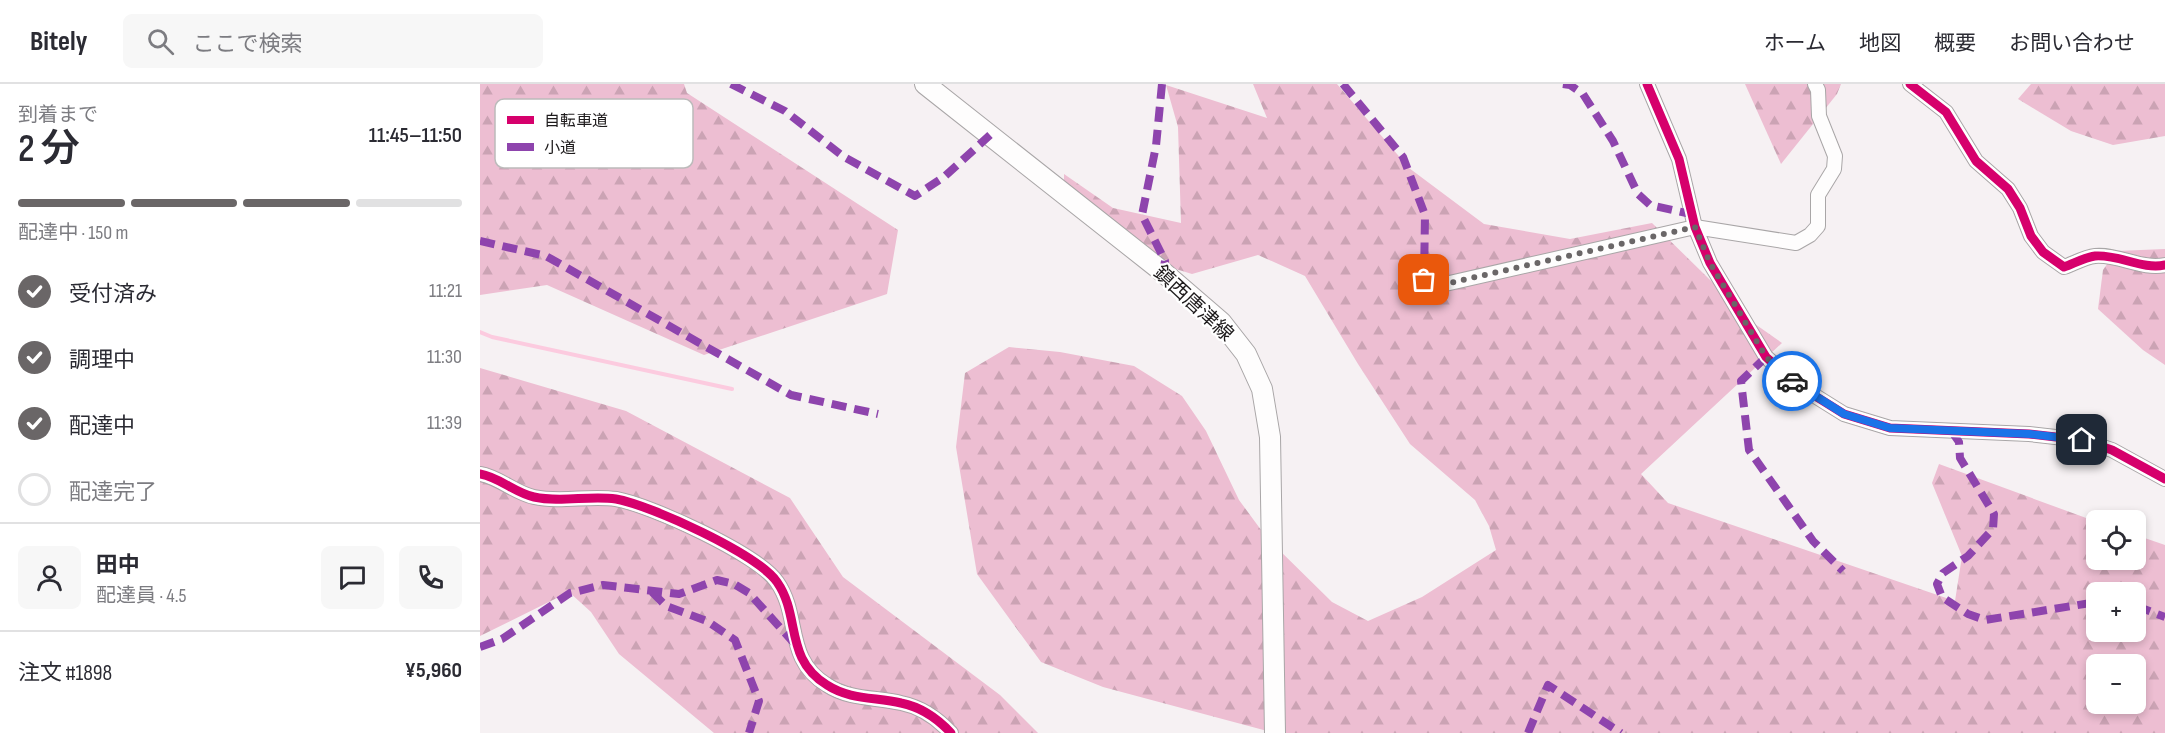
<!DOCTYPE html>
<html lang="ja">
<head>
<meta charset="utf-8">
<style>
  body { margin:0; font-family:"Sofia Sans Condensed","Noto Sans JP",sans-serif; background:#f7f7f7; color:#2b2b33; height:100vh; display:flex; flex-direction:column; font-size:22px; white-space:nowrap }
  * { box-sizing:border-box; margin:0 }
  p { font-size:20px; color:#7c7c81 }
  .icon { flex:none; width:33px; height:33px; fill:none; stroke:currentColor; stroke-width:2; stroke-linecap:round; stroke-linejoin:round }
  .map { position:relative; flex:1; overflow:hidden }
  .panel { display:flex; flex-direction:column; background:#fff; width:480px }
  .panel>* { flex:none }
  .controls { position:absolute; left:1606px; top:426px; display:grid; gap:12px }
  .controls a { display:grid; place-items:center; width:60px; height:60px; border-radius:9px; background:#fff; box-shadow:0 3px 9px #0003; font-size:30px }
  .pin { position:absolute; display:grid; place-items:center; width:51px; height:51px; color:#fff; margin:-26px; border-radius:12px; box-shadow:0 3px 9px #0006 }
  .courier { position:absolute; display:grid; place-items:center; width:60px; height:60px; margin:-30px; border:4px solid #1a73e8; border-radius:50%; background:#fff; color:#222; box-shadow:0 2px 8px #0007 }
  .headline em { font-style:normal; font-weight:600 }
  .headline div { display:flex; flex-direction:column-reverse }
  .headline { display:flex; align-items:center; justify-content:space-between; height:102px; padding:0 18px }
  h1 { font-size:39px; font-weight:600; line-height:45px }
  .bar { display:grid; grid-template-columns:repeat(4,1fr); gap:9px 6px; align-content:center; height:72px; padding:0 18px }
  .bar i { height:8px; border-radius:4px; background:#e1e1e2 }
  .bar .on { background:#6a6667 }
  .bar p { grid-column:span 4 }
  .line { display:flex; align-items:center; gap:15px; padding:0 18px; border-top:2px solid #e1e1e2 }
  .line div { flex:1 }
  .round { display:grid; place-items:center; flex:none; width:63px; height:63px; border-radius:9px; background:#f7f7f7 }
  ol { padding:0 18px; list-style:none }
  li { display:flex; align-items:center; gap:18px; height:66px }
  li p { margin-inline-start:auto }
  li .icon { padding:6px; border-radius:50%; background:#6a6667; color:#fff; stroke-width:4 }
  li:last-child { color:#7c7c81 }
  li i { width:33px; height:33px; border:3px solid #e1e1e2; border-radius:50% }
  header { display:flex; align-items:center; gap:36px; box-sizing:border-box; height:84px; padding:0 30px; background:#fff; border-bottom:2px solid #e1e1e2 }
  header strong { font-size:28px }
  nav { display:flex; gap:33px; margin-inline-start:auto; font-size:21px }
  .search { width:420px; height:54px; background:#f7f7f7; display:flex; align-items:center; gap:15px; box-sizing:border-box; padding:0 21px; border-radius:9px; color:#7c7c81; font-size:22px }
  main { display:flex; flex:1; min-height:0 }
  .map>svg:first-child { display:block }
</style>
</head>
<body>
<header>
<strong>Bitely</strong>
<div class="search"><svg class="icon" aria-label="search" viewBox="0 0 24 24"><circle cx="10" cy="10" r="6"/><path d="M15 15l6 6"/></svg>ここで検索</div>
<nav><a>ホーム</a><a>地図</a><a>概要</a><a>お問い合わせ</a></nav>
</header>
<main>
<section class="panel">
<div class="headline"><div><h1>2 分</h1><p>到着まで</p></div><em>11:45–11:50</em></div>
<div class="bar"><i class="on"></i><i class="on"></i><i class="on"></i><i></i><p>配達中 · 150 m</p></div>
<ol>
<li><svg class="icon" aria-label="check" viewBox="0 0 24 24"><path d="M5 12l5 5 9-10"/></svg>受付済み<p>11:21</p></li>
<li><svg class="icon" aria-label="check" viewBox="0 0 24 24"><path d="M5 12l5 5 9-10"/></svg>調理中<p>11:30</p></li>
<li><svg class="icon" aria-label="check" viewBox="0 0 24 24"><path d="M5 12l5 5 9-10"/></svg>配達中<p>11:39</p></li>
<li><i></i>配達完了</li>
</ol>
<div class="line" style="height:108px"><a class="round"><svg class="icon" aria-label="person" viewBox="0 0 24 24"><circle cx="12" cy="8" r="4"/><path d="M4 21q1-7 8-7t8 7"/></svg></a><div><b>田中</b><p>配達員 · 4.5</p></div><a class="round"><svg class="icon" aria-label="chat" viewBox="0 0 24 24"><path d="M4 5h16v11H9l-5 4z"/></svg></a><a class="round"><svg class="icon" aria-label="phone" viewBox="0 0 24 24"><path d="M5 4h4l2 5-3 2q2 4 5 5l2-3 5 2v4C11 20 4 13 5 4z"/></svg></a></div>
<div class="line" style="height:78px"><div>注文 #1898</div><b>¥5,960</b></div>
</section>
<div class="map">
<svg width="1685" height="649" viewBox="0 0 1685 649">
  <defs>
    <pattern id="forest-firs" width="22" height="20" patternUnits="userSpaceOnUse" patternTransform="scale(1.5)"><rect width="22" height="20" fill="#edbed2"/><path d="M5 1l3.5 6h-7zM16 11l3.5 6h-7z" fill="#cba3b4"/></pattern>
  </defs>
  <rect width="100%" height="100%" fill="#f6f1f3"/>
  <!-- forest -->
  <g fill="url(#forest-firs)" fill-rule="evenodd">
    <polygon points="0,0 204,0 207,9 418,146 407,210 224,271 67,201 0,211"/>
    <path d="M773 0H857L929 84 1004 140 1090 155 1172 139 1275 240 1302 259 1161 390 1188 419 1475 517 1482 472 1452 399 1459 380 1617 438V476H1656V451L1685 461V649H795L623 603 561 578 497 490 476 363 485 289 529 263 580 268 654 282 702 312 726 347 759 416 787 454 852 518 888 537 942 513 1016 466 1009 442 995 416 930 360 878 280 825 192 778 171 712 190 686 182 584 100V90L633 124 701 139 698 43 686 1 787 34ZM1617 508H1656V548H1617ZM1617 580H1656V620H1617Z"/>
    <polygon points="1265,0 1361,0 1357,10 1301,80"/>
    <polygon points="1551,0 1685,0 1685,52 1633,61 1591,47 1538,15"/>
    <polygon points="1685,165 1685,281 1663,266 1618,225 1623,186 1636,167"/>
    <polygon points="0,284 146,327 310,414 363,493 520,611 558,649 234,649 139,570 111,528 89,508 0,552"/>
  </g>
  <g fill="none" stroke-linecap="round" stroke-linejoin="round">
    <!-- stream -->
    <polyline stroke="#fccbdf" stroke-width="4" points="0,248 12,253 252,305"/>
    <defs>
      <g id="street">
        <polyline points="1167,0 1199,75 1215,143 1230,179 1286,273 1316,300 1364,330 1410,344 1549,350 1602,356 1632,366 1685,395"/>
        <path d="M1430 0 1466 28 1496 77 1528 105 1540 124 1551 152 1563 168 1584 183C1593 180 1605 173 1615 172 1639 170 1662 186 1685 181"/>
        <polyline points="944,196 952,203 1215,143 1316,159 1330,151 1338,142 1338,111 1354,85 1355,72 1339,32 1338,6 1335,0"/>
        <path d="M0 390C19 393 35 409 54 413 81 419 109 411 136 415 170 421 278 470 297 498 321 532 304 575 347 601 370 616 396 613 421 619 441 623 458 635 471 649"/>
      </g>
      <polyline id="secondary" points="445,0 683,188 741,238 766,270 782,305 790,353 795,649"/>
    </defs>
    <!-- street casing -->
    <use href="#street" stroke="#a9a6a7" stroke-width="16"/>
    <!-- secondary casing -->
    <use href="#secondary" stroke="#a9a6a7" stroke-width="22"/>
    <!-- street -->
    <use href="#street" stroke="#fefdfd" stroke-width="14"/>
    <!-- secondary -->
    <use href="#secondary" stroke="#fefdfd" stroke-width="20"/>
    <!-- quiet -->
    <g stroke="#8e44ad" stroke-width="8" stroke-dasharray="15 8" stroke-linecap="butt">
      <polyline points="251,0 305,27 364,73 435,112 464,93 510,51"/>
      <polyline points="682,0 676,62 662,131 685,177 683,188"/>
      <polyline points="863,0 923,73 945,131 944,196"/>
      <polyline points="1083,0 1090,1 1103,10 1133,57 1158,110 1170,121 1211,130"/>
      <polyline points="0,157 66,172 311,311 398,330"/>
      <polyline points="1286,273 1261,297 1269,366 1333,457 1363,487"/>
      <polyline points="1472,348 1479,358 1480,374 1514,430 1513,445 1488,472 1463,489 1457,500 1462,513 1488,530 1505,536 1617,518"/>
      <polyline points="172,508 186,522 227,537 255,556 279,617 269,649"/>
      <polyline points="1656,522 1685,533"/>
      <polyline points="0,563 22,555 90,509 123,501 199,510 237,496 254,500 269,509 314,559"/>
      <polyline points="1048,649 1068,601 1141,649"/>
    </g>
    <defs>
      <g id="cycleway">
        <polyline points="1167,0 1199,75 1215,143 1230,179 1286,273 1316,300 1364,330 1410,344 1549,350 1602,356 1632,366 1685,395"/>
        <path d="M1430 0 1466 28 1496 77 1528 105 1540 124 1551 152 1563 168 1584 183C1593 180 1605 173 1615 172 1639 170 1662 186 1685 181"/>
        <path d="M0 390C19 393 35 409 54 413 81 419 109 411 136 415 170 421 278 470 297 498 321 532 304 575 347 601 370 616 396 613 421 619 441 623 458 635 471 649"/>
      </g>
    </defs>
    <!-- cycleway casing -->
    <use href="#cycleway" stroke="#fff" stroke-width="13"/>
    <!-- cycleway -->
    <use href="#cycleway" stroke="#d6006c" stroke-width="9"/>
  </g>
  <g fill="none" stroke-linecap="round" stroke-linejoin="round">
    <!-- done -->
    <polyline stroke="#6a6667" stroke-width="6" stroke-dasharray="0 10.8" points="944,196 952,203 1215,143 1230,179 1286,273 1312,297"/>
    <!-- route -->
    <polyline stroke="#1a73e8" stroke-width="8" points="1312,297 1364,330 1410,344 1550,350 1602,356"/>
  </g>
  <g text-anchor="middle" stroke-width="4.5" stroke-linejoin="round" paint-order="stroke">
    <!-- street labels -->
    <g font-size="20" fill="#1e1b1c" stroke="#fff">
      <text transform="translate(714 219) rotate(43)" y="7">鎮西唐津線</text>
    </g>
  </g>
  <!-- legend -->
  <rect x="15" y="15" width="198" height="69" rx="9" fill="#fff" stroke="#bcbbbb" stroke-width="1.5"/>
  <rect x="27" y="32" width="27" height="8" fill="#d6006c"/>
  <rect x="27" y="59" width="27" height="8" fill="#8e44ad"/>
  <g font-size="16" fill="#1e1b1c">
    <text x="64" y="42">自転車道</text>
    <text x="64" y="69">小道</text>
  </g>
</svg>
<div class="controls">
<a><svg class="icon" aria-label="locate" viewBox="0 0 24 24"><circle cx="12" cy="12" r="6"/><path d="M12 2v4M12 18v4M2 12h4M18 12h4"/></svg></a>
<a>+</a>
<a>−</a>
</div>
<div class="pin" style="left:944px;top:196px;background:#ea580c"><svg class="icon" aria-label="bag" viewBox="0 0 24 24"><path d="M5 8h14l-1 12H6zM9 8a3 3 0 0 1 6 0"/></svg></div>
<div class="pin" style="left:1602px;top:356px;background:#1f2937"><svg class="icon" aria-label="home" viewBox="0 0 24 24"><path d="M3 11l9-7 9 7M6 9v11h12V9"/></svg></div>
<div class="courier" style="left:1312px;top:297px"><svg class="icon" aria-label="car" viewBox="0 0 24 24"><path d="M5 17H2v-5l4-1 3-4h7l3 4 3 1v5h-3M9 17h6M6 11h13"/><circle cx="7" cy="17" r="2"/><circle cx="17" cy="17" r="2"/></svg></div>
</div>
</main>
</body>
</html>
